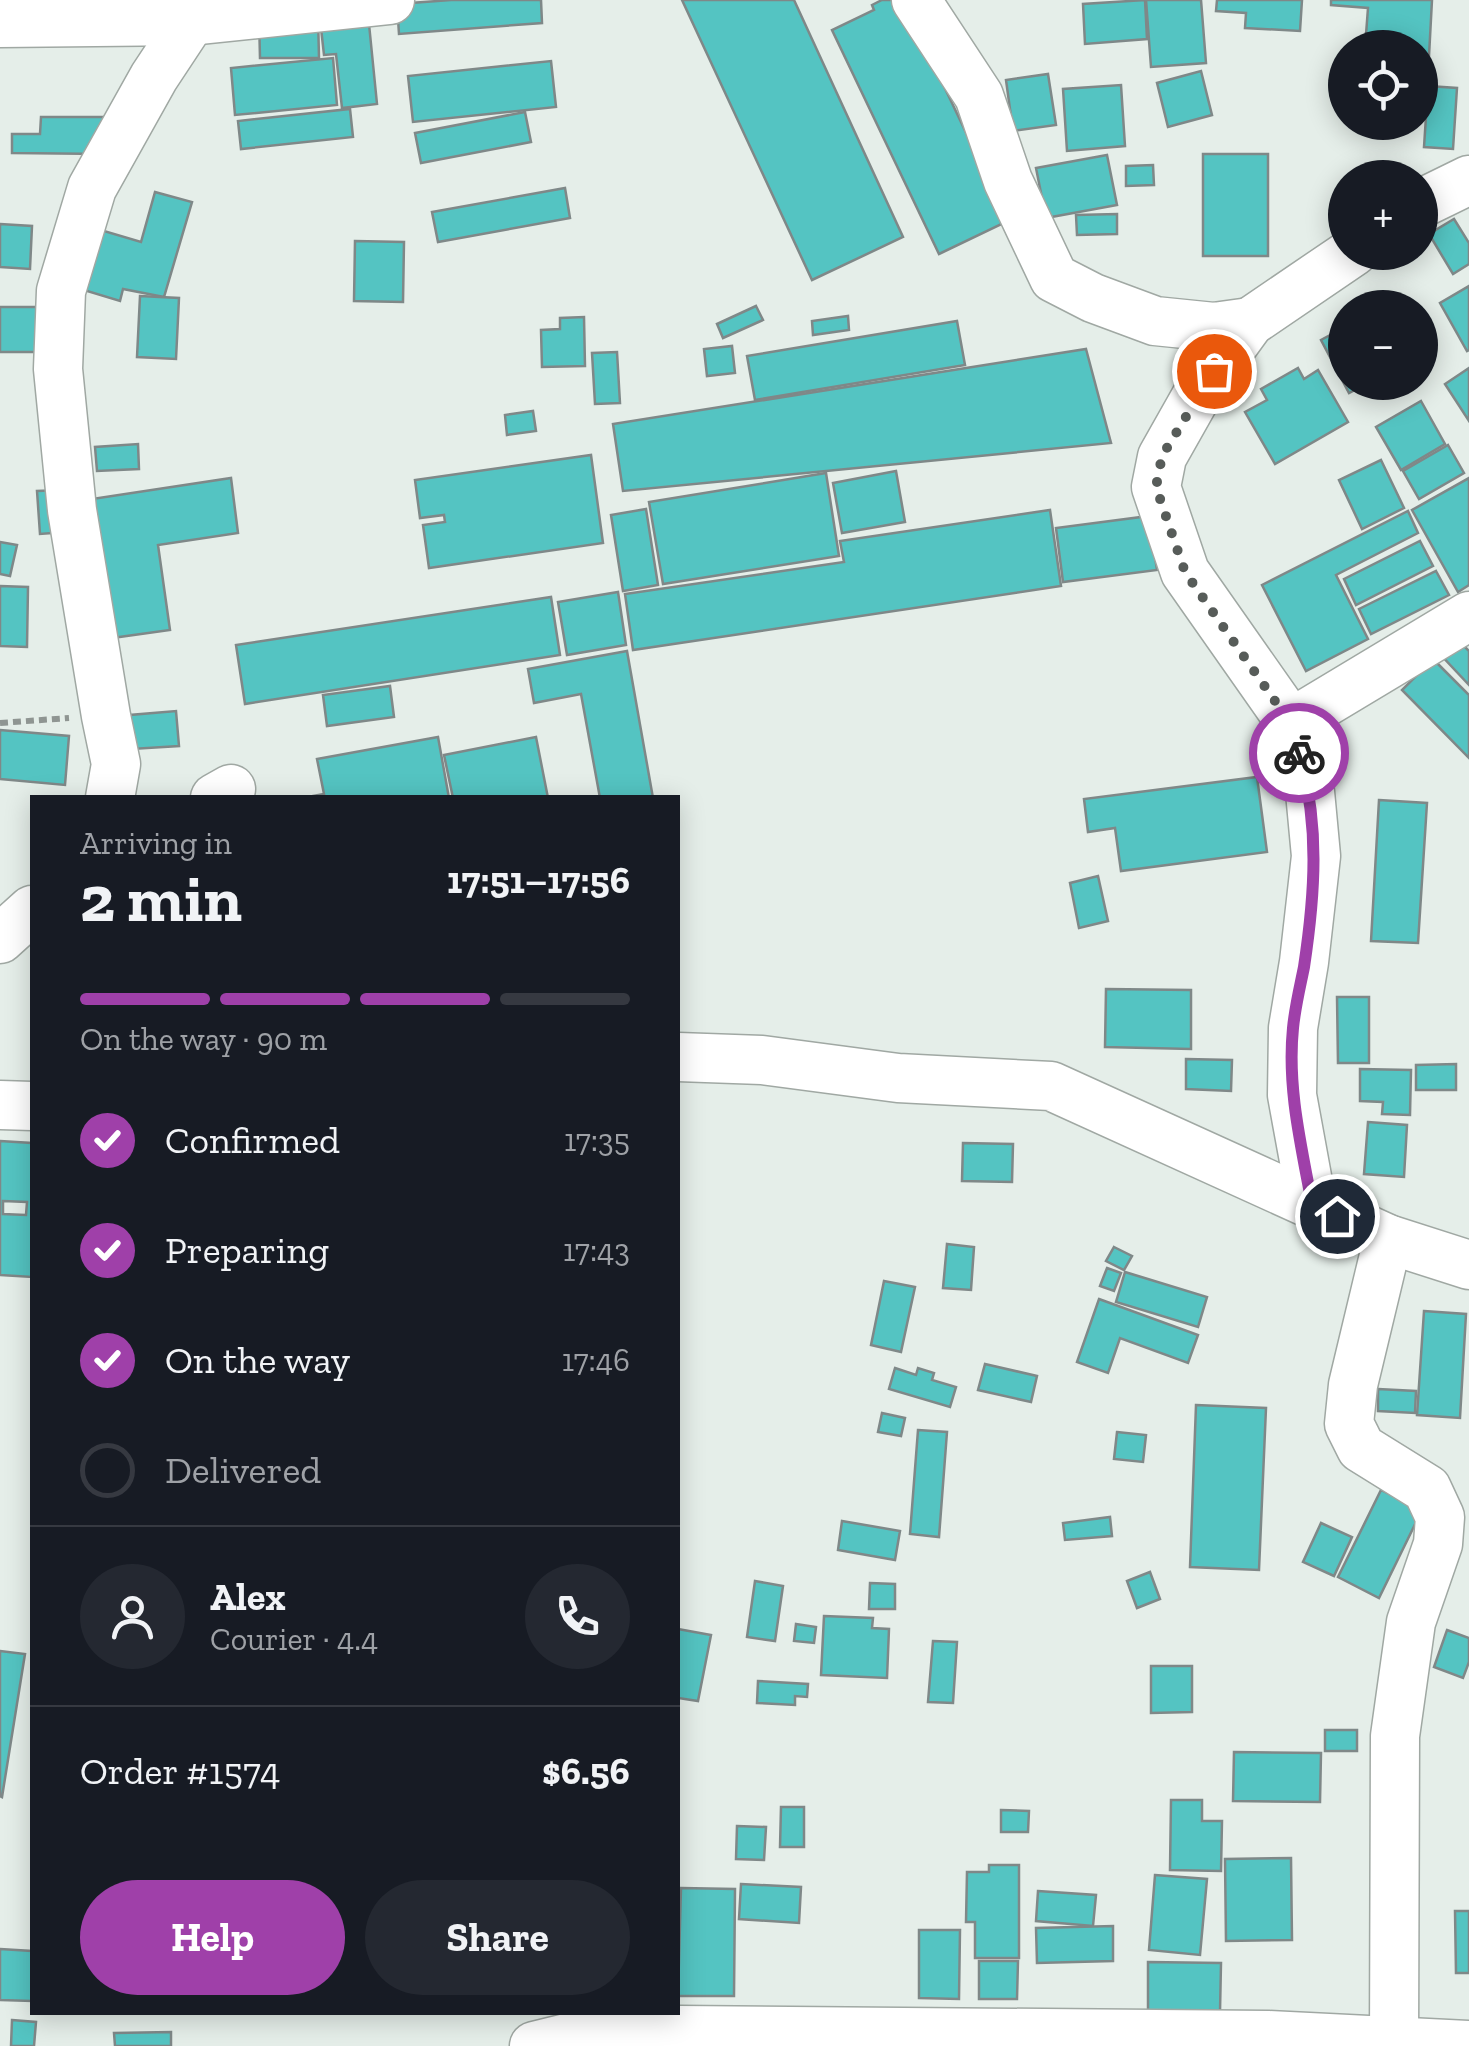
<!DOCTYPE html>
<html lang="en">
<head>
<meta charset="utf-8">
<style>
  body { margin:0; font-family:"Zilla Slab",serif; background:#242831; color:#f1f3f6; height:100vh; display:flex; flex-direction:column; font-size:38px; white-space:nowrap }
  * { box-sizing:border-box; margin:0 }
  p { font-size:32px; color:#9ea1a6 }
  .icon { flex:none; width:55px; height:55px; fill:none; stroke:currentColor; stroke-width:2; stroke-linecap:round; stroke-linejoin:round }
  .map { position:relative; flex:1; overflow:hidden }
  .details { position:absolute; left:30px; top:795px; width:650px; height:1220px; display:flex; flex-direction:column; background:#171b24; border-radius:0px; box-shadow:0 5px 25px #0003 }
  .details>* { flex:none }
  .tools { position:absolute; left:1328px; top:30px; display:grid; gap:20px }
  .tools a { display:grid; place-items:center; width:110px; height:110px; border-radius:50%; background:#171b24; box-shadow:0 5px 25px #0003; font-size:50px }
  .pin { position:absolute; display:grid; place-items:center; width:85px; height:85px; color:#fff; margin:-42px; border:5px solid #fff; border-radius:50%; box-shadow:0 2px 10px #0007 }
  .courier { position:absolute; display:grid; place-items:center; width:100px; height:100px; margin:-50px; border:8px solid #9f40a9; border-radius:50%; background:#fff; color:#222; box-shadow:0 2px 12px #0007 }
  .headline em { font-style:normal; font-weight:700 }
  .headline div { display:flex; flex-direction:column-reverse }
  .headline { display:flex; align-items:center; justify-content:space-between; height:170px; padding:0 50px }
  h1 { font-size:65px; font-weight:700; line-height:75px }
  .bar { display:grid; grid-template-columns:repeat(4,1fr); gap:15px 10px; align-content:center; height:120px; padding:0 50px }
  .bar i { height:12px; border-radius:8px; background:#363941 }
  .bar .current { background:#9f40a9 }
  .bar p { grid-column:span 4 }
  .line { display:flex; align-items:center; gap:25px; padding:0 50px; border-top:2px solid #363941 }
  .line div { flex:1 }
  .round { display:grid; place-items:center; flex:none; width:105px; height:105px; border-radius:52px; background:#242831 }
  ol { padding:0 50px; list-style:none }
  li { display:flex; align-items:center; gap:30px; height:110px }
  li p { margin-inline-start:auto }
  li .icon { padding:10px; border-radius:50%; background:#9f40a9; color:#fff; stroke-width:4 }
  li:last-child { color:#9ea1a6 }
  li i { width:55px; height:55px; border:5px solid #363941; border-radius:50% }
  .action { display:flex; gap:20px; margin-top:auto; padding:20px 50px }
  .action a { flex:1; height:115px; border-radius:60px; background:#9f40a9; color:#fff; font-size:40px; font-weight:700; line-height:115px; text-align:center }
  .action a+a { background:#242831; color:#f1f3f6 }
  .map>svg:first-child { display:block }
</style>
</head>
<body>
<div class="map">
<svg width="1469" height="2046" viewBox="0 0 1469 2046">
  <rect width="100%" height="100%" fill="#e5eee9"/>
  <!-- building -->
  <g fill="#54c4c2" stroke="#7f8888" stroke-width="2.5" fill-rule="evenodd">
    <polygon points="451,0 541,0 542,23 399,34 397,4"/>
    <polygon points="682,0 794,0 903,237 812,280"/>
    <polygon points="882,0 903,0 1008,221 939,254 832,30 874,10 872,5"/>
    <polygon points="1145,0 1147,39 1085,44 1083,4"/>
    <polygon points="1146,0 1201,0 1206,63 1151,67"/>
    <polygon points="1217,0 1302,0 1300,31 1245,28 1246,13 1216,11"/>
    <polygon points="1331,0 1432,0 1429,56 1420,55 1420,48 1365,48 1368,8 1331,5"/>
    <polygon points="368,14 377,104 342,108 336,54 324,55 320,19"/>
    <polygon points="318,16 319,58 260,58 259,17"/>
    <polygon points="333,58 337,105 235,115 231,68"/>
    <polygon points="551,61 556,107 413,122 408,76"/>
    <polygon points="1201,71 1212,115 1168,127 1157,83"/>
    <polygon points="1048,74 1056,125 1013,131 1006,80"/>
    <polygon points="1121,85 1125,146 1067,151 1063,89"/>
    <polygon points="1428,86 1457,88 1453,149 1424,147"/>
    <polygon points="350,109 353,137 241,149 238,121"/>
    <polygon points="525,112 531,142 421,163 415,133"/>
    <polygon points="41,117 105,117 105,154 12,153 12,134 40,134"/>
    <rect x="1203" y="154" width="65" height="102"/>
    <polygon points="1107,155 1117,205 1046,218 1036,168"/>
    <polygon points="1153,165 1154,185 1126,186 1126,166"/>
    <polygon points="565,188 570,218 438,242 432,212"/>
    <polygon points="155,192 192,202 164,297 123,289 120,301 77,288 94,228 141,242"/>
    <polygon points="1117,214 1117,234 1077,235 1076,215"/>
    <polygon points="1454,219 1469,243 1469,264 1453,274 1429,234"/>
    <polygon points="0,224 32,226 30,269 0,267"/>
    <polygon points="355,241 404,242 403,302 354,301"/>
    <polygon points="1469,286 1469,350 1467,351 1440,303"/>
    <polygon points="140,296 179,298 176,359 137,357"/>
    <polygon points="756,306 763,320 723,338 717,324"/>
    <polygon points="0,307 38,307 39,352 0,352"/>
    <polygon points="848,316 849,330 813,335 812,321"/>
    <polygon points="584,317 585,366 542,367 541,330 560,329 560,318"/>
    <polygon points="957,321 965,365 755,400 747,356"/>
    <polygon points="1345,327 1345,382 1370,382 1349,393 1321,340"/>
    <polygon points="732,346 735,373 707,376 704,349"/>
    <polygon points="1086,349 1111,443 623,491 613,424"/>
    <polygon points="617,352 620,403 595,404 592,353"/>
    <polygon points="1298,368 1304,379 1318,370 1348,422 1275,464 1245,412 1267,400 1261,389"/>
    <polygon points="1469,368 1469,421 1445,384"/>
    <polygon points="1421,401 1445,444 1401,470 1376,427"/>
    <polygon points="533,411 536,431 507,435 505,415"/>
    <polygon points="138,444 139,469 97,471 95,447"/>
    <polygon points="1448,445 1464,473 1419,499 1403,471"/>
    <polygon points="591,455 603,543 429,568 423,525 445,522 444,515 420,518 415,480"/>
    <polygon points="1381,460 1404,508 1362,529 1339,480"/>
    <polygon points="896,471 905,522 842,533 833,483"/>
    <polygon points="826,473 839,556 663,584 649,502"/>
    <polygon points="231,478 238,533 158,545 170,630 112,638 92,499"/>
    <polygon points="1469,478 1469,585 1458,592 1412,510"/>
    <polygon points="62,490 65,532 40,534 37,491"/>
    <polygon points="646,509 658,585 623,591 611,515"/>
    <polygon points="1050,510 1061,586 633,650 625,594 844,562 840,541"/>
    <polygon points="1408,511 1418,533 1336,575 1368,639 1306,671 1262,585"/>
    <polygon points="1149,516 1157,570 1063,582 1056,528"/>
    <polygon points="1420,541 1433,566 1356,605 1344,579"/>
    <polygon points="0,542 17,545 10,576 0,574"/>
    <polygon points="1436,571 1449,595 1371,634 1359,609"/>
    <polygon points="0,586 28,587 27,647 0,646"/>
    <polygon points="618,592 626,645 567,655 558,602"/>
    <polygon points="551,597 560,655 245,704 236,645"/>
    <polygon points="1455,637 1469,651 1469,685 1439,653"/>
    <polygon points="627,651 653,798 600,798 581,694 534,703 528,669"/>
    <polygon points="1433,659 1469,695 1469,758 1402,690"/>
    <polygon points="390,686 394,717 327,726 323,695"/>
    <polygon points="176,711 179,746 132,749 130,715"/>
    <polygon points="0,730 69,736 65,785 0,779"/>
    <polygon points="438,737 449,798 302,798 324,794 317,759"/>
    <polygon points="536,737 548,798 453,798 444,755"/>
    <polygon points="1257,777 1267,852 1121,871 1115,828 1088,832 1084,799"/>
    <polygon points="1379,800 1427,803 1418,943 1371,941"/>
    <polygon points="1098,876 1108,921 1079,928 1070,883"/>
    <polygon points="1106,989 1191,990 1191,1049 1105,1047"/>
    <polygon points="1337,997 1369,997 1369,1063 1338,1063"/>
    <polygon points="1186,1059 1232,1060 1231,1091 1186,1089"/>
    <polygon points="1456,1064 1456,1090 1416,1090 1416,1065"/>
    <polygon points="1360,1069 1411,1070 1410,1115 1382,1114 1383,1102 1360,1101"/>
    <polygon points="1368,1122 1407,1125 1404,1177 1364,1174"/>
    <path d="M0 1141 32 1143V1277L0 1275ZM3 1201 27 1202 26 1215 3 1214Z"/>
    <polygon points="963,1143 1013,1144 1012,1182 962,1181"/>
    <polygon points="947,1244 974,1247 971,1290 943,1288"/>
    <polygon points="1114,1247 1132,1256 1124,1270 1106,1261"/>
    <polygon points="1107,1268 1121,1273 1114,1291 1100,1286"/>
    <polygon points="1125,1272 1207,1297 1198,1327 1116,1302"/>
    <polygon points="884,1281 915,1287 901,1352 871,1345"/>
    <polygon points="1099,1299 1198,1335 1188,1363 1120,1338 1108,1373 1077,1362"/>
    <polygon points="1424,1311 1466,1314 1460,1418 1417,1415"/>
    <polygon points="985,1364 1037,1376 1031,1402 978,1390"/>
    <polygon points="895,1368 916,1375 918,1368 934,1373 932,1380 956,1387 950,1407 889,1389"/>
    <polygon points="1378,1389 1416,1391 1415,1413 1378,1411"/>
    <polygon points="1196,1405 1266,1408 1259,1570 1190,1567"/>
    <polygon points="882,1413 905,1418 901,1436 878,1432"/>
    <polygon points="918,1430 947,1432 939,1537 910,1534"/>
    <polygon points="1117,1432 1146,1435 1143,1462 1114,1459"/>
    <polygon points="1381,1490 1422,1510 1379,1598 1338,1577"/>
    <polygon points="1110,1517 1112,1536 1065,1540 1063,1523"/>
    <polygon points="842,1521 900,1531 895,1560 838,1550"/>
    <polygon points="1321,1523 1352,1537 1334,1576 1303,1562"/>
    <polygon points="1150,1572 1160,1599 1137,1608 1127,1581"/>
    <polygon points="755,1581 783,1586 775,1641 747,1637"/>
    <polygon points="870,1583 895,1584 895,1609 869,1609"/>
    <polygon points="824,1616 873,1618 872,1628 889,1629 887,1678 821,1675"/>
    <polygon points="796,1624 816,1627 814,1643 794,1641"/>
    <polygon points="678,1629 711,1635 698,1701 678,1698"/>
    <polygon points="1447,1630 1469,1638 1469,1662 1463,1678 1434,1667"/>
    <polygon points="933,1641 957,1642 953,1703 928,1702"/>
    <polygon points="0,1651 25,1654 2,1797 0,1796"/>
    <polygon points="1151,1666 1192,1666 1192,1712 1151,1713"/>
    <polygon points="758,1681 808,1684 807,1697 795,1696 795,1705 757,1703"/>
    <rect x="1325" y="1730" width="32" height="21"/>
    <polygon points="1234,1752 1321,1753 1320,1802 1233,1801"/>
    <polygon points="1171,1800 1202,1800 1202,1821 1222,1821 1221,1871 1170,1870"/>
    <polygon points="781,1807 804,1807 804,1847 780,1847"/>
    <polygon points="1001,1810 1029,1811 1028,1832 1001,1832"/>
    <polygon points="737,1826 766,1827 764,1860 736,1859"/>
    <polygon points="1291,1858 1292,1940 1226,1941 1225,1859"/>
    <polygon points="989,1865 1019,1865 1019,1958 975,1958 975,1922 966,1922 967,1872 989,1872"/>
    <polygon points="1155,1875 1207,1879 1200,1955 1149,1950"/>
    <polygon points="741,1884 801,1887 799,1923 739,1919"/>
    <polygon points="681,1888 735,1889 734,1996 678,1996"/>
    <polygon points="1038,1891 1096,1895 1093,1926 1036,1921"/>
    <polygon points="1455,1911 1469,1911 1469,1973 1456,1973"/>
    <polygon points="1113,1926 1113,1961 1037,1963 1036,1928"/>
    <polygon points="919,1930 960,1930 959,1999 919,1998"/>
    <polygon points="0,1949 32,1951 32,2001 0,2000"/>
    <polygon points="979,1961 1018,1961 1017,1999 979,1999"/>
    <polygon points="1148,1962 1221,1963 1220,2012 1148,2011"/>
    <polygon points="12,2020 36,2022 34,2046 11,2046"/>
    <polygon points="171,2032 171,2046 115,2046 114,2033"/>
  </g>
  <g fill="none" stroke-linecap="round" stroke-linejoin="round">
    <defs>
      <g id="minor">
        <polyline points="916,0 979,96 1008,181 1054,278 1093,298 1155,321 1214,327 1250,322"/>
        <polyline points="0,23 191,21 390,0"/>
        <polyline points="1420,204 1469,180"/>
        <polyline points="1291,723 1469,616"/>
        <polyline points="110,798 116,764 106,716 72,510 58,369 61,291 92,188 154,77 191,21"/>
        <polyline points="215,798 231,789"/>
        <polyline points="0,939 32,910"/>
        <polyline points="678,1057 762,1060 898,1078 1051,1086 1388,1239 1469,1265"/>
        <polyline points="0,1105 32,1106"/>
        <polyline points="1312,1204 1292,1095 1293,1028 1304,962 1316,856 1310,792 1291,723 1185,572 1156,487 1162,457 1197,395 1250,322 1353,252"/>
        <polyline points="1388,1239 1353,1385 1349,1424 1361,1448 1427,1489 1440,1517 1438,1544 1411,1622 1395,1736 1394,2046"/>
        <polyline points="534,2046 599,2030 679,2030 1268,2035 1469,2045"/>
      </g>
    </defs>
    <!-- minor casing -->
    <use href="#minor" stroke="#a0a8a3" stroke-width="51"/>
    <!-- path -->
    <polyline stroke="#8f9592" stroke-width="6" stroke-dasharray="8 5" stroke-linecap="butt" points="0,723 69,718"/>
    <!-- minor -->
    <use href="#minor" stroke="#fff" stroke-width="48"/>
  </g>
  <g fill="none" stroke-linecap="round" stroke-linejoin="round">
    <!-- done -->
    <polyline stroke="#575c59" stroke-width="10" stroke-dasharray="0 18" points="1214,371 1162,456 1156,487 1185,572 1291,724 1299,753"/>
    <!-- route -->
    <path stroke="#9f40a9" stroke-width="12" d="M1299 753C1320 824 1315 894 1304 967 1300 987 1295 1007 1293 1028 1287 1087 1301 1145 1312 1204L1337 1216"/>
  </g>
</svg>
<div class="tools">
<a><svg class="icon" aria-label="locate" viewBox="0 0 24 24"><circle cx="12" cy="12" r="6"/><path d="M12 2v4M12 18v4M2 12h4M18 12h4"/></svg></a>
<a>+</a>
<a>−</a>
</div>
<div class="pin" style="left:1214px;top:371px;background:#ea580c"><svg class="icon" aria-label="bag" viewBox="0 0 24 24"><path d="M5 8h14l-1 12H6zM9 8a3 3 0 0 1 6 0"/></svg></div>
<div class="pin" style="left:1337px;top:1216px;background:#1f2937"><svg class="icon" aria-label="home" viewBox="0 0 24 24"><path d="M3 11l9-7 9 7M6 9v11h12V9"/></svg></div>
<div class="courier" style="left:1299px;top:753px"><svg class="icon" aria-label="bike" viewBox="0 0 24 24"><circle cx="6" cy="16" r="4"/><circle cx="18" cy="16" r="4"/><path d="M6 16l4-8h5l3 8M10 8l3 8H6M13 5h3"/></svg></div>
<section class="details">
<div class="headline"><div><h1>2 min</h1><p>Arriving in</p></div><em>17:51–17:56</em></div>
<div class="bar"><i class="current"></i><i class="current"></i><i class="current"></i><i></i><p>On the way · 90 m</p></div>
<ol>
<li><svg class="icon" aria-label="check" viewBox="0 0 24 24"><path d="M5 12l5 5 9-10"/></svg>Confirmed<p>17:35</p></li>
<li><svg class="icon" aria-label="check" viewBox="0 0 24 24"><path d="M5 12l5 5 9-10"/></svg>Preparing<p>17:43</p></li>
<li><svg class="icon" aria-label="check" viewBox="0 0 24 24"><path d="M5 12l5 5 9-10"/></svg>On the way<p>17:46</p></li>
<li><i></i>Delivered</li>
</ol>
<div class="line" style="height:180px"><a class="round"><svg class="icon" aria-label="person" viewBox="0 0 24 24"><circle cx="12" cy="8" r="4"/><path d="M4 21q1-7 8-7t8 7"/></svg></a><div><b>Alex</b><p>Courier · 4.4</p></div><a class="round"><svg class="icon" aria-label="phone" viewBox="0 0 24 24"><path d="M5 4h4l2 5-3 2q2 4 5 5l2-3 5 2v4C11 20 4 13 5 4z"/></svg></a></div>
<div class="line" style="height:130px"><div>Order #1574</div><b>$6.56</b></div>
<div class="action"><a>Help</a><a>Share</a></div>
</section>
</div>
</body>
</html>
